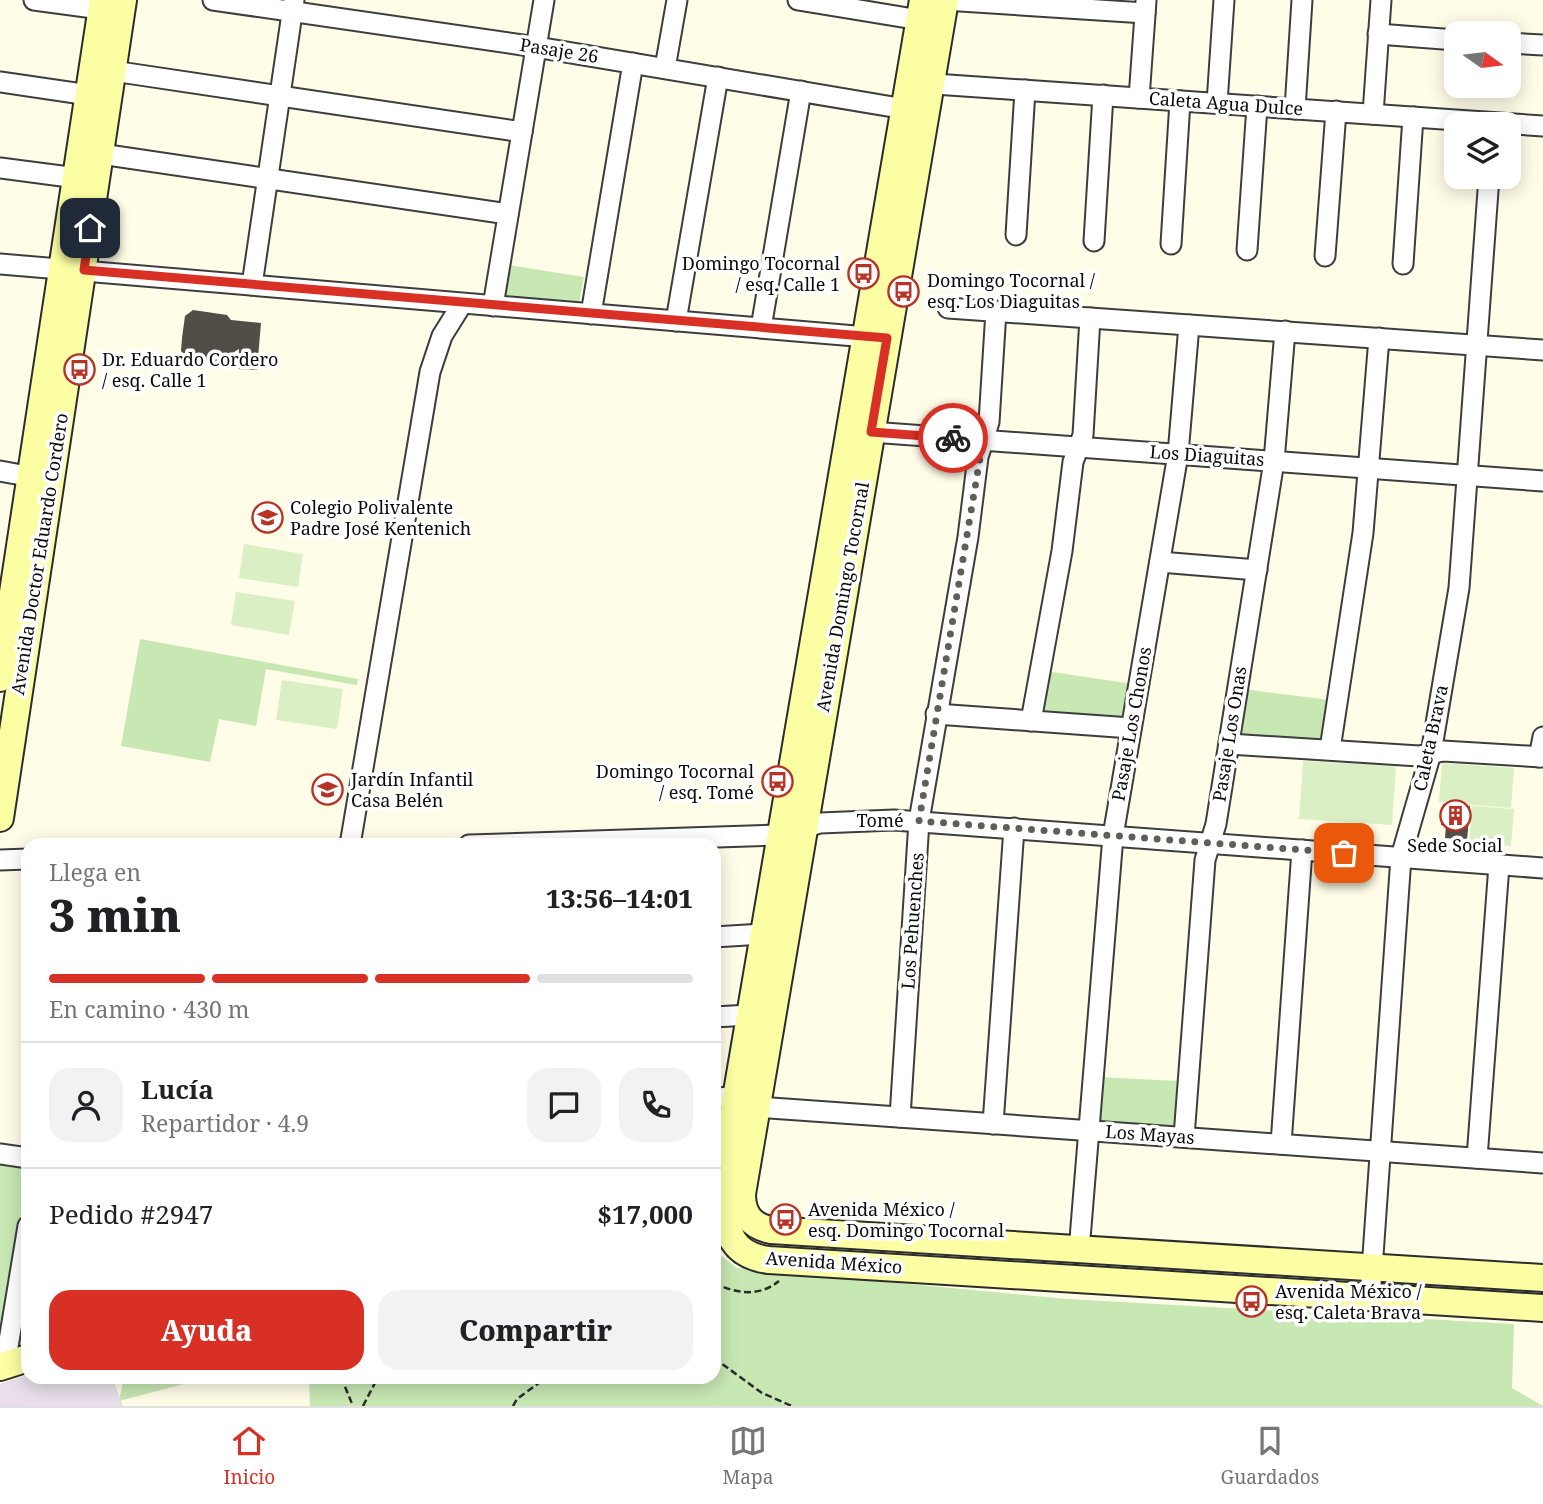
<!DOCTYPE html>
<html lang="es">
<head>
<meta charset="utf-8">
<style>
  body { margin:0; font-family:"Noto Serif",serif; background:#f2f2f2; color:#202124; height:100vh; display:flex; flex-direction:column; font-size:26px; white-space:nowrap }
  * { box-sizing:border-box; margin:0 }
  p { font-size:23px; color:#757577 }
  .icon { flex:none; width:38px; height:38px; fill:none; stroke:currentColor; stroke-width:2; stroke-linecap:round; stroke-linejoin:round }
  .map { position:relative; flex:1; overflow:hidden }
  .drawer { position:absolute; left:21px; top:838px; width:700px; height:546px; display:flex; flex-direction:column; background:#fff; border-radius:21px; box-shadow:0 4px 18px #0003 }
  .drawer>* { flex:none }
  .needle { width:46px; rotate:104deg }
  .controls { position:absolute; left:1444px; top:21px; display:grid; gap:14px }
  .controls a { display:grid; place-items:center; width:77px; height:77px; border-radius:14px; background:#fff; box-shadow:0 4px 18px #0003; font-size:35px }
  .pin { position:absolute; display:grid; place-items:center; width:60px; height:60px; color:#fff; margin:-30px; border-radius:14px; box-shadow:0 4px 10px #0006 }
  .courier { position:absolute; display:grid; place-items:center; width:70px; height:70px; margin:-35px; border:5px solid #d93025; border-radius:50%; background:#fff; color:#222; box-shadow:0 2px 9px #0007 }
  .head em { font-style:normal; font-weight:800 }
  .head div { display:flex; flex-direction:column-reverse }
  .head { display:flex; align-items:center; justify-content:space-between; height:119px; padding:0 28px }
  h1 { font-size:46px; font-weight:800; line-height:52px }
  .bar { display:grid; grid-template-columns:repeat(4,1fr); gap:10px 7px; align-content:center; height:84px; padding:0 28px }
  .bar i { height:9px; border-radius:5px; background:#e0e0e0 }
  .bar .active { background:#d93025 }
  .bar p { grid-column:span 4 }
  .line { display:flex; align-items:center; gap:18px; padding:0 28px; border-top:2px solid #e0e0e0 }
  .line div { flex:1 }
  .round { display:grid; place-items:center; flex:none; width:74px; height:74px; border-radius:21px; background:#f2f2f2 }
  .button { display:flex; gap:14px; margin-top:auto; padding:14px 28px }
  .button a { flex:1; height:80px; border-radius:21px; background:#d93025; color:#fff; font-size:28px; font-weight:800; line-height:80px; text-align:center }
  .button a+a { background:#f2f2f2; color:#202124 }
  .dock { display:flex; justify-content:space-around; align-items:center; height:98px; border-top:2px solid #e0e0e0; background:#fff; font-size:19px; color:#757577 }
  .dock a { display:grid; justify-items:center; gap:4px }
  .dock .active { color:#d93025 }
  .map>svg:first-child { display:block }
</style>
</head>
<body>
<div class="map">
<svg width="1543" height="1406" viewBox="0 0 1543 1406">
  <rect width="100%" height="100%" fill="#fffde7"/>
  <!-- industrial -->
  <polygon fill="#e9dee9" points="28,1375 112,1377 123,1406 0,1406 0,1384"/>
  <!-- green -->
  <g fill="#c7e7b3">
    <polygon points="508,265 584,277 579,303 502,296"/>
    <polygon points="140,639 358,679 357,685 266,669 256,726 219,719 210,762 121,746"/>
    <polygon points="1045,671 1133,684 1126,722 1037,713"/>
    <polygon points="1243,689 1330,700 1323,742 1234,736"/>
    <polygon points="1099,1077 1178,1081 1176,1126 1097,1122"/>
    <polygon points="0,1164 28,1170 0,1345"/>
    <polygon points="714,1250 737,1268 1068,1299 1514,1324 1512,1388 1543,1406 310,1406 309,1377 714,1377"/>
    <polygon points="1378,1276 1543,1287 1543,1301 1378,1289"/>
    <polygon points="124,1377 211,1377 119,1401"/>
  </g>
  <!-- pitch -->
  <g fill="#daefc4">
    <polygon points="244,544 303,554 298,587 239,578"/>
    <polygon points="236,592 295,601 289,635 231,625"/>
    <polygon points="282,680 343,689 337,729 276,720"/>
    <polygon points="1303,761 1396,766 1392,825 1299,819"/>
    <polygon points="1442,763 1514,768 1511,808 1439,802"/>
    <polygon points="1472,806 1514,809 1511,846 1469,843"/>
  </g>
  <!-- building -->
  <g fill="#524d47">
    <polygon points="193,310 227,315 231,320 261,323 257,370 238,369 239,349 218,362 188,358 181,351 182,338 185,316"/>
    <polygon points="1443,804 1470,806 1467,840 1445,838 1446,825 1441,825"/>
  </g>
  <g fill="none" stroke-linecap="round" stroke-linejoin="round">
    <defs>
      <g id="street">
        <polyline points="34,0 101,9"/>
        <polyline points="213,0 536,47 905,109"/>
        <polyline points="798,0 920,20"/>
        <polyline points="945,0 1145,13"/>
        <polyline points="1378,34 1456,40"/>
        <polyline points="1508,43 1543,45"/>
        <polyline points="665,68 677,0"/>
        <polyline points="113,71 522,132"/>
        <polyline points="0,82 89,95"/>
        <polyline points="920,83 1543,126"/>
        <polyline points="1139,98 1146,1"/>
        <polyline points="1217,103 1224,0"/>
        <polyline points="1295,109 1302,0"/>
        <polyline points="1373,114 1381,0"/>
        <polyline points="101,154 508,214"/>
        <polyline points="0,168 77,178"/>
        <polyline points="1016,235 1025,90"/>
        <polyline points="1094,241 1103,95"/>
        <polyline points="1171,244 1180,101"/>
        <polyline points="1247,250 1257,106"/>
        <polyline points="1325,256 1336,111"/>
        <polyline points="0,264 879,338"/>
        <polyline points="1403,264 1413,117"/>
        <polyline points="252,285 294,0"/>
        <polyline points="493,306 544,0"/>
        <polyline points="948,308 1543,350"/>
        <polyline points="591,314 633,63"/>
        <polyline points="676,321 718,77"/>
        <polyline points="761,328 801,91"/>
        <polyline points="871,432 1543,481"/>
        <polyline points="0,471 44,479"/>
        <polyline points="1160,562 1257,570"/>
        <polyline points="936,714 1131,728"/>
        <polyline points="1031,721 1062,551 1073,462 1083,435 1090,318"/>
        <polyline points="1229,744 1419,756 1443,751 1543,757"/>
        <polyline points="1330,749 1363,533 1379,338"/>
        <polyline points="1539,757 1543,737"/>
        <polyline points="350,845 430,372 442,336 462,304"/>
        <polyline points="469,845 780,835 820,823 894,820 1543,868"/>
        <polyline points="0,860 28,859"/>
        <polyline points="714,937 763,934"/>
        <polyline points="714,1017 750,1015"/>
        <polyline points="714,1098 736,1097"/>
        <polyline points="757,1107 1543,1163"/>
        <polyline points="900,1117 919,821 968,537 978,457 989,422 996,311"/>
        <polyline points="993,1124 1014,828"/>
        <polyline points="1184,1137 1205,860 1216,824 1274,461 1285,331"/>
        <polyline points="1281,1144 1302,850"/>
        <polyline points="0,1154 28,1158"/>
        <polyline points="1477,1158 1499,865"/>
        <polyline points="1079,1251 1113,836 1178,454 1189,325"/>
        <polyline points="1370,1298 1401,857 1431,753 1459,588 1489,177"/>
        <polyline points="5,1365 28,1226"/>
      </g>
      <g id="secondary">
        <path d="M923 0 720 1192C727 1227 727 1255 769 1260L1543 1308"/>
        <path d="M945 0 742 1194C742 1214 751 1226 771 1230L1543 1278"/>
        <polyline points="0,678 103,0"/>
        <polyline points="0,818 123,0"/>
        <polyline points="0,1367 28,1358"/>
      </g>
    </defs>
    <!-- street casing -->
    <use href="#street" stroke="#3d3d3d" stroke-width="23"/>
    <!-- secondary casing -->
    <use href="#secondary" stroke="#2c2c2c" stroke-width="30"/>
    <!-- path -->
    <g stroke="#2c2c2c" stroke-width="2.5" stroke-dasharray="7 3.5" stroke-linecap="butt">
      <path d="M714 1283C737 1294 759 1297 779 1281"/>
      <polyline points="714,1358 762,1393 792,1406"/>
      <polyline points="341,1377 353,1406"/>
      <polyline points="363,1406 378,1377"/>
      <polyline points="513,1406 517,1399 547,1377"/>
    </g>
    <!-- street -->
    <use href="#street" stroke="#fff" stroke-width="19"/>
    <!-- secondary -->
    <use href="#secondary" stroke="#fbfea3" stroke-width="26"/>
  </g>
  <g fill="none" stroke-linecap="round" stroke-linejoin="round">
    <!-- done -->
    <polyline stroke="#605f57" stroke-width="7" stroke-dasharray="0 12.6" points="953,438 983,440 919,821 1344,853"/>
    <!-- route -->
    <polyline stroke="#d93025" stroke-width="9" points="90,228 84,270 887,338 871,432 953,438"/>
  </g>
  <!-- icons -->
  <defs>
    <symbol id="bus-ring" viewBox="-11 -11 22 22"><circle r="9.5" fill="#fff" stroke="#b73325" stroke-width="1.5"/><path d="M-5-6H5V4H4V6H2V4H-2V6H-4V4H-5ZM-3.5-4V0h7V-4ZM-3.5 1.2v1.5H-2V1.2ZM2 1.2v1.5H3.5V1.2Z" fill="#b73325"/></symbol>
    <symbol id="school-ring" viewBox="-11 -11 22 22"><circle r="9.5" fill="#fff" stroke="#b73325" stroke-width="1.5"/><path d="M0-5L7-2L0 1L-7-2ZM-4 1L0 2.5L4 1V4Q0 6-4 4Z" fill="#b73325"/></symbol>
    <symbol id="building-ring" viewBox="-11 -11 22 22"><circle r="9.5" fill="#fff" stroke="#b73325" stroke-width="1.5"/><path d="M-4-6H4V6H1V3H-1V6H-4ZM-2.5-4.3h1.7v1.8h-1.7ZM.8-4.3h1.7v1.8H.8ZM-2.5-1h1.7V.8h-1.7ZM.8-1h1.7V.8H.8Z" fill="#b73325"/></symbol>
  </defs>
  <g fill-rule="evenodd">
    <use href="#bus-ring" x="846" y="256" width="35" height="35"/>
    <use href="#bus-ring" x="886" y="274" width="35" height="35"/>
    <use href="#bus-ring" x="62" y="352" width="35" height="35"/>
    <use href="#school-ring" x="250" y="500" width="35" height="35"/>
    <use href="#bus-ring" x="760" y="764" width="35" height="35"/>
    <use href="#school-ring" x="310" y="772" width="35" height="35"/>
    <use href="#building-ring" x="1438" y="798" width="35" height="35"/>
    <use href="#bus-ring" x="768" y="1202" width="35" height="35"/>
    <use href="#bus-ring" x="1234" y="1284" width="35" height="35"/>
  </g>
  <g text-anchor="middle" stroke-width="7" stroke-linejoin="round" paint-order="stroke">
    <!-- street labels -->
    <g font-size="18" fill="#0a0a0a" stroke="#fff">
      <text transform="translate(559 51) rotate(9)" y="6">Pasaje 26</text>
      <text transform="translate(1226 104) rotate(4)" y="6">Caleta Agua Dulce</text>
      <text transform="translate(1207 456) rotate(4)" y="6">Los Diaguitas</text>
      <text transform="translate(40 554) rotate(-81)" y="6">Avenida Doctor Eduardo Cordero</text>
      <text transform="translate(843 597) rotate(-80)" y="6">Avenida Domingo Tocornal</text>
      <text transform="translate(1132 724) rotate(-80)" y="6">Pasaje Los Chonos</text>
      <text transform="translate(1230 734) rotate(-81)" y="6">Pasaje Los Onas</text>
      <text transform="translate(1431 738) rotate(-78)" y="6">Caleta Brava</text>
      <text x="880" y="827">Tomé</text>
      <text transform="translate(913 921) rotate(-86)" y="6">Los Pehuenches</text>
      <text transform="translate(1150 1135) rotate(4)" y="6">Los Mayas</text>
      <text transform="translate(834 1263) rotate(4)" y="6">Avenida México</text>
    </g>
    <!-- poi labels -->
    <g font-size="18" fill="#0a0a0a" stroke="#fff" text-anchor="start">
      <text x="840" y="270" text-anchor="end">Domingo Tocornal<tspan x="840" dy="21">/ esq. Calle 1</tspan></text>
      <text x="927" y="287">Domingo Tocornal /<tspan x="927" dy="21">esq. Los Diaguitas</tspan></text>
      <text x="102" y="366">Dr. Eduardo Cordero<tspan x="102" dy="21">/ esq. Calle 1</tspan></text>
      <text x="290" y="514">Colegio Polivalente<tspan x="290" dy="21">Padre José Kentenich</tspan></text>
      <text x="754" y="778" text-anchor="end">Domingo Tocornal<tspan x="754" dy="21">/ esq. Tomé</tspan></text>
      <text x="351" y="786">Jardín Infantil<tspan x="351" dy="21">Casa Belén</tspan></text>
      <text x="1455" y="852" text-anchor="middle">Sede Social</text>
      <text x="808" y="1216">Avenida México /<tspan x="808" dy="21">esq. Domingo Tocornal</tspan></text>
      <text x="1275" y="1298">Avenida México /<tspan x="1275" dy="21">esq. Caleta Brava</tspan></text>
    </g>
  </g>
</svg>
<div class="controls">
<a><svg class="needle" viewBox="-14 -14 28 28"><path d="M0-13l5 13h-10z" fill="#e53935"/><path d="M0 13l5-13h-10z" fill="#757577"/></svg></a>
<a><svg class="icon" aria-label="layers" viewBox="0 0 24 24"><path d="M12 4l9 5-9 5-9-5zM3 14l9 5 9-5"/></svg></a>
</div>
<div class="pin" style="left:1344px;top:853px;background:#ea580c"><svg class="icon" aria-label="bag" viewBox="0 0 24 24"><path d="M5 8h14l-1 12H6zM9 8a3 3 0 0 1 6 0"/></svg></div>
<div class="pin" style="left:90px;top:228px;background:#1f2937"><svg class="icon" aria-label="home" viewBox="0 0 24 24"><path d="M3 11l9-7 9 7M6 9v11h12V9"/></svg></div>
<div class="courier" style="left:953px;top:438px"><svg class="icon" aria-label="bike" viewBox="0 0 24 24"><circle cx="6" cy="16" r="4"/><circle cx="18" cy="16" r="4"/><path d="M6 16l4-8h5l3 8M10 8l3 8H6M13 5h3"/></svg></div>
<section class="drawer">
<div class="head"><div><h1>3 min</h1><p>Llega en</p></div><em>13:56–14:01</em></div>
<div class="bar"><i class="active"></i><i class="active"></i><i class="active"></i><i></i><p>En camino · 430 m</p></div>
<div class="line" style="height:126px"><a class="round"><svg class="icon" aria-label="person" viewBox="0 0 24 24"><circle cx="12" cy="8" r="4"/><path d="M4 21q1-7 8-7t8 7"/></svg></a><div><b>Lucía</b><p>Repartidor · 4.9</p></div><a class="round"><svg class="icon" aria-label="chat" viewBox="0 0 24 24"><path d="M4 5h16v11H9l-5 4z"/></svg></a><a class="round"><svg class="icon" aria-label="phone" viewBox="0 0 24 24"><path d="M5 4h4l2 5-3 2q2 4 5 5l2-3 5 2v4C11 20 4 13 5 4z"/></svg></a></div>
<div class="line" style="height:91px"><div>Pedido #2947</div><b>$17,000</b></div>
<div class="button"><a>Ayuda</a><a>Compartir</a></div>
</section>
</div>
<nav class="dock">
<a class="active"><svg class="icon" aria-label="home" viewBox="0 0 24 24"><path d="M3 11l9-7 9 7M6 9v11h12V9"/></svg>Inicio</a>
<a><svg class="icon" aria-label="map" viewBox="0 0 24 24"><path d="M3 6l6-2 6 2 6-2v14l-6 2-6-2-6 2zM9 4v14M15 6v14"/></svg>Mapa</a>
<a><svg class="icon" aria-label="saved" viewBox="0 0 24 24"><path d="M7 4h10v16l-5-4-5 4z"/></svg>Guardados</a>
</nav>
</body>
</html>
